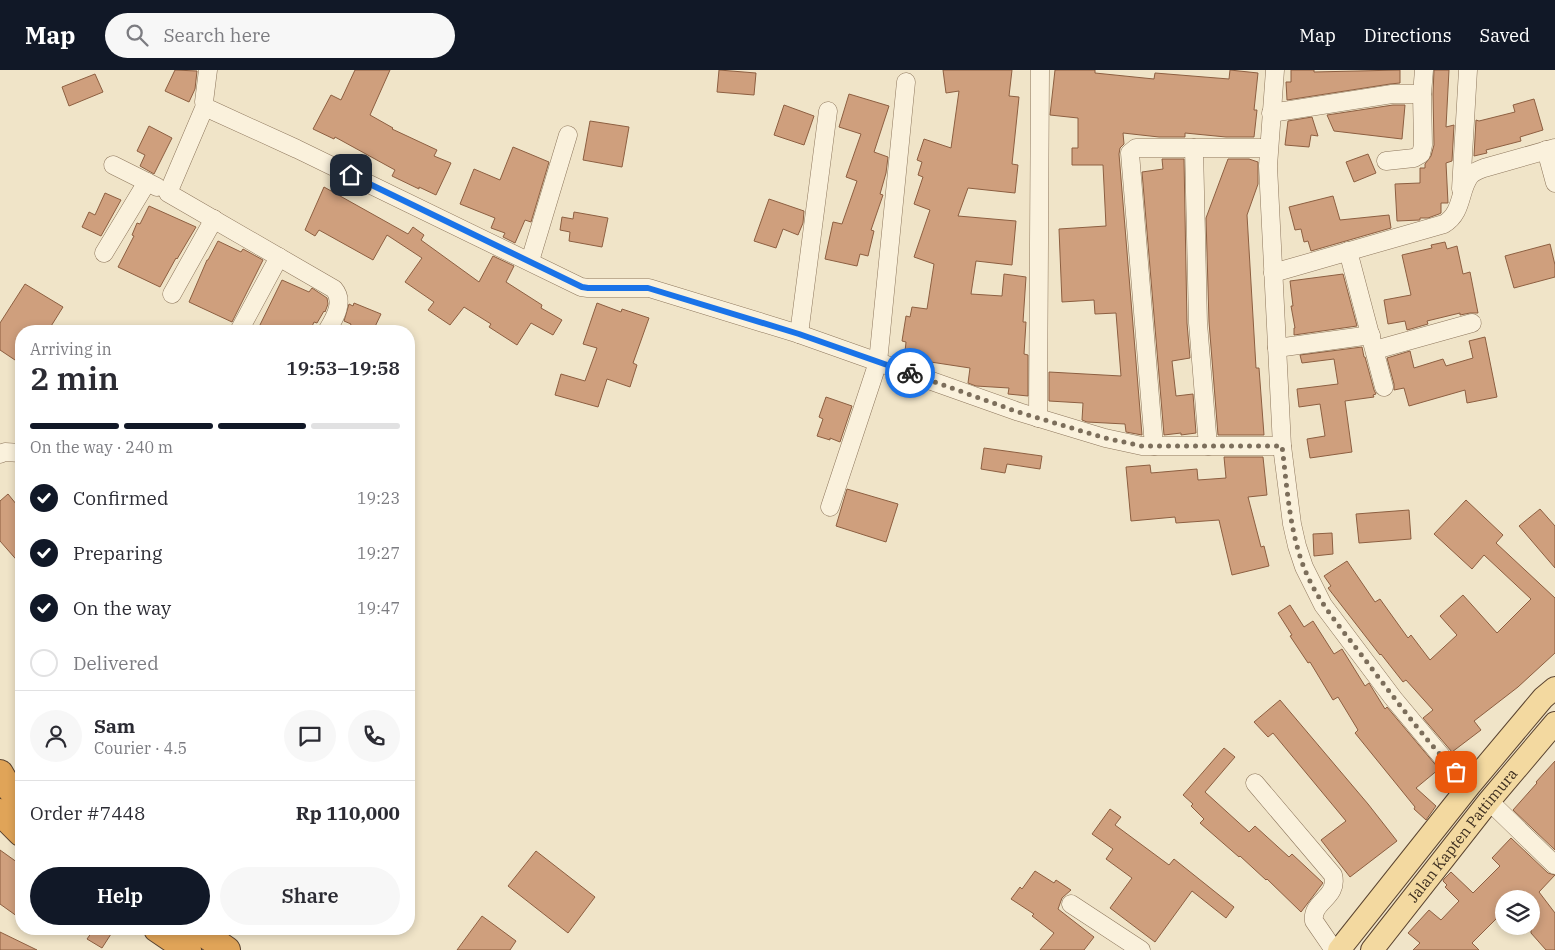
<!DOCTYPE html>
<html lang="en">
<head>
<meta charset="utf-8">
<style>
  body { margin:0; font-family:"IBM Plex Serif",serif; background:#f7f7f7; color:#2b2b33; height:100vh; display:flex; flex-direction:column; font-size:19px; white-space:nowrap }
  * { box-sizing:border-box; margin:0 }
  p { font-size:16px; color:#7c7c81 }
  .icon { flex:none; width:28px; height:28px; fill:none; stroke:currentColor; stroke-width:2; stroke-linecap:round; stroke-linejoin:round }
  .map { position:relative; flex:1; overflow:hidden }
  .panel { position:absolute; left:15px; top:255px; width:400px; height:610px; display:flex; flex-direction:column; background:#fff; border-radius:20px; box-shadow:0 2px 8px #0003 }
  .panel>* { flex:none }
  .controls { position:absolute; left:1495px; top:820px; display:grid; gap:10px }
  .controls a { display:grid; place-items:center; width:45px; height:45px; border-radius:50%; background:#fff; box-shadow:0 2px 8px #0003; font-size:25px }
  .pin { position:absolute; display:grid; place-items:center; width:42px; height:42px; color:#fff; margin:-21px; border-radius:10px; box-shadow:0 2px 8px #0006 }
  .courier { position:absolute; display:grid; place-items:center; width:50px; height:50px; margin:-25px; border:4px solid #1a73e8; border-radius:50%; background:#fff; color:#222; box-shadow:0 1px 6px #0007 }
  .overview em { font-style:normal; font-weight:600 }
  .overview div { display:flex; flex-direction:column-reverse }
  .overview { display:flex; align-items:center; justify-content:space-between; height:85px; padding:0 15px }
  h1 { font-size:32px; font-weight:600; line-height:38px }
  .bar { display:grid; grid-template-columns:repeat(4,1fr); gap:8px 5px; align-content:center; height:60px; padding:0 15px }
  .bar i { height:6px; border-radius:4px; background:#e1e1e2 }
  .bar .selected { background:#111827 }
  .bar p { grid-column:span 4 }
  .line { display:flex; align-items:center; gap:12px; padding:0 15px; border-top:1px solid #e1e1e2 }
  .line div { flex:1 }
  .round { display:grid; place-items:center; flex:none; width:52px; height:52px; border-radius:26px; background:#f7f7f7 }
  ol { padding:0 15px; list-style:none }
  li { display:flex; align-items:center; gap:15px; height:55px }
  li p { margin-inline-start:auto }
  li .icon { padding:5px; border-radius:50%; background:#111827; color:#fff; stroke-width:4 }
  li:last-child { color:#7c7c81 }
  li i { width:28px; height:28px; border:2px solid #e1e1e2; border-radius:50% }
  .action { display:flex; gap:10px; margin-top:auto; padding:10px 15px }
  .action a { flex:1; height:58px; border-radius:30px; background:#111827; color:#fff; font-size:20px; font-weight:600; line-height:58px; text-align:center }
  .action a+a { background:#f7f7f7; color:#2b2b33 }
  header { display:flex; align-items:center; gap:30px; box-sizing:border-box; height:70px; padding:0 25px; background:#111827; color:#fff }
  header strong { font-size:24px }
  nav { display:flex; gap:28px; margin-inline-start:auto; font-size:18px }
  .search { width:350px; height:45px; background:#f7f7f7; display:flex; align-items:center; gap:12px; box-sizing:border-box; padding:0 18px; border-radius:28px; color:#7c7c81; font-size:19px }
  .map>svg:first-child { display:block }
</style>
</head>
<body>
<header>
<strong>Map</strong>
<div class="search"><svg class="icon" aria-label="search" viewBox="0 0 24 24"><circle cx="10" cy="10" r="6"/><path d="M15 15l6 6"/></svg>Search here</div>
<nav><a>Map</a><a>Directions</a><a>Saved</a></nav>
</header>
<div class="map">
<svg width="1555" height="880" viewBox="0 0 1555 880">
  <rect width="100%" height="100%" fill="#f0e4c8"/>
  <!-- building -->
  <g fill="#cf9f7d" stroke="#8d5f41">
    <polygon points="175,0 197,1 195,19 189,32 165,21"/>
    <polygon points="355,0 390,0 370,45 393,58 392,59 437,80 434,86 451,93 436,125 419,117 419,119 392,106 395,100 335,67 334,69 313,59 331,25 341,30"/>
    <polygon points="719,0 756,3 754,25 717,22"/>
    <polygon points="943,0 1012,0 1009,26 1019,27 1012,94 1018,95 1015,123 968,118 958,146 1016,151 1012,195 976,191 971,224 1002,226 1004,204 1026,207 1023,252 1026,252 1024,284 1028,285 1028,326 1008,324 1009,318 976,316 968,313 970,298 911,289 912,284 905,282 906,272 902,271 906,246 910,247 912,237 927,239 934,194 914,187 930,140 914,134 923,107 918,105 922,92 917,90 924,69 951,78 959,21 946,23"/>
    <polygon points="1055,0 1095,0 1095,3 1154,9 1155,3 1229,9 1230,0 1258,3 1254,40 1257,40 1254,67 1226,67 1185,63 1185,67 1159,67 1123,63 1124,74 1120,78 1119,84 1142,365 1126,362 1125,354 1087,352 1082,350 1083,333 1049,331 1049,302 1121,306 1116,243 1095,244 1094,230 1062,232 1059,159 1106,156 1103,95 1072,95 1072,78 1078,78 1078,48 1050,45"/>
    <polygon points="1291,0 1314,0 1314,2 1400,0 1400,13 1390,14 1287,30 1286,12 1291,12"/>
    <polygon points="1434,0 1449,0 1446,57 1454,55 1452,91 1446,93 1448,133 1441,133 1441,143 1439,144 1428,148 1420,148 1420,150 1397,151 1395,114 1420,113 1420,98 1425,98 1425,94 1431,86 1434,75 1433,24"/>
    <polygon points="95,4 103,22 69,36 62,17"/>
    <polygon points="849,24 889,36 874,82 888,87 886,103 880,124 883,125 871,160 874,161 868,186 860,184 857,196 825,189 833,152 842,154 857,111 846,107 861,64 839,57"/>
    <polygon points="1534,29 1543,60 1520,67 1521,71 1486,80 1487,83 1474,86 1476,50 1479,51 1515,42 1513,35"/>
    <polygon points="784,35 814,46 804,75 774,65"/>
    <polygon points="1393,35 1405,35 1402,69 1334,61 1327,45"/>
    <polygon points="1312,47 1318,66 1311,65 1309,77 1285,75 1288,51"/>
    <polygon points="590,51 629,57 622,97 583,90"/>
    <polygon points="149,56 172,68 154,104 140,96 145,85 137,81"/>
    <polygon points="513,77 549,92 531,152 525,150 515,173 503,167 505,163 491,158 495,148 460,134 474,99 500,110"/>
    <polygon points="1368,84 1376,103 1354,112 1346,92"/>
    <polygon points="1162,89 1184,89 1187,253 1190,288 1172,291 1176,326 1193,324 1196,363 1181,365 1181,363 1164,365 1142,102 1163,99"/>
    <polygon points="1228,89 1249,89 1258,92 1258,114 1247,145 1256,298 1259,298 1264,365 1218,365 1209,252 1206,148"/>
    <polygon points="324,117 408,164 413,157 424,165 421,170 479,212 493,186 514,196 506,212 542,235 541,238 562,250 553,265 531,253 517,275 489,257 491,254 464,237 450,255 428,240 434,232 405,212 422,188 387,165 373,190 319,160 315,166 305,160"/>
    <polygon points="105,123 121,130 101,166 82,157 89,142 95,145"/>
    <polygon points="1333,126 1340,150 1389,145 1391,158 1311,181 1308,171 1304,172 1301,159 1295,160 1289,137"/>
    <polygon points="769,129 804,141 803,153 798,165 783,159 776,178 754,171"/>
    <polygon points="149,136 196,157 177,189 176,188 160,217 118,197 134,166 132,165 137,153 140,154"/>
    <polygon points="574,142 608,148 602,177 569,171 570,162 560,160 562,147 573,149"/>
    <polygon points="218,171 241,182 243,179 263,190 232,252 189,232 207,190 208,190"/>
    <polygon points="1445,172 1447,179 1457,176 1463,204 1470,202 1478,243 1470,243 1460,245 1460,243 1427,251 1428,254 1407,260 1405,251 1388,254 1384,230 1411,225 1402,185 1432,178 1431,175"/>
    <polygon points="1550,174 1555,195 1555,207 1514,218 1505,186"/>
    <polygon points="1343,204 1357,256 1294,265 1294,258 1295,258 1291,236 1293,236 1290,211"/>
    <polygon points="282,210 309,222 312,218 327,228 328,234 325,242 324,241 317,253 314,252 310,261 257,261"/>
    <polygon points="25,214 63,237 48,261 21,261 21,294 0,280 0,253"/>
    <polygon points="354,233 381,244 373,261 348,261 351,254 344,251 349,234 353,236"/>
    <polygon points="597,233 621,242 622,239 649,248 633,293 637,295 630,317 607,309 598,337 555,325 561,304 585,311 597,278 583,274"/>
    <polygon points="1485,267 1497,327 1467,333 1465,320 1409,336 1404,318 1394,320 1394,314 1387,288 1410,281 1414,298 1443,289 1446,296 1473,288 1469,271"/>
    <polygon points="1362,277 1364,287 1365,287 1374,320 1376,324 1373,325 1374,327 1345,331 1352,382 1310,388 1307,369 1325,366 1320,334 1299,337 1297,319 1338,314 1334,289 1302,293 1300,285"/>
    <polygon points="826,327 852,336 840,372 830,368 830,370 817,366 823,349 819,347"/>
    <polygon points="984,378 1042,386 1040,399 1007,394 1005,403 981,399"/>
    <polygon points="1224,387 1263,387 1267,425 1248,427 1261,477 1264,476 1269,496 1232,505 1219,450 1176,453 1175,447 1131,451 1126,397 1150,395 1151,403 1197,399 1198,410 1226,408"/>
    <polygon points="847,419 898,434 886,472 836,456"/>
    <polygon points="8,424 21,440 21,495 0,471 0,431"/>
    <polygon points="1466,430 1503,465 1496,473 1555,528 1555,583 1518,617 1474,651 1481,660 1452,682 1423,648 1433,640 1406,610 1403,612 1381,584 1380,585 1328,518 1331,516 1324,506 1347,491 1375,532 1380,529 1408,568 1411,565 1430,590 1457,565 1440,546 1463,525 1497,563 1531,529 1484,485 1472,499 1434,464"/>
    <polygon points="1540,439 1555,456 1555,498 1519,456"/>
    <polygon points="1409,440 1411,469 1359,473 1356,444"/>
    <polygon points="1332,463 1333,484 1314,486 1313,464"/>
    <polygon points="1290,535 1304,557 1313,551 1334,584 1342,579 1365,616 1369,613 1385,639 1387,637 1439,699 1416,718 1436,736 1426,750 1414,739 1415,737 1355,663 1358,660 1338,627 1333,630 1310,592 1308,593 1290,566 1292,565 1278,543"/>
    <polygon points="1280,630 1368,734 1397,771 1350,807 1321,770 1346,751 1273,663 1268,667 1254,652"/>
    <polygon points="1224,678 1235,687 1205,722 1249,762 1255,756 1289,787 1292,784 1323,813 1301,842 1267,809 1266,810 1240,786 1239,787 1200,753 1204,749 1191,736 1193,734 1183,725"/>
    <polygon points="1555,691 1555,780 1513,740 1537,713 1536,712"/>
    <polygon points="1110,739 1121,747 1115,755 1169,795 1174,789 1234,837 1226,848 1192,821 1155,872 1110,838 1132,808 1106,789 1113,779 1092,764"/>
    <polygon points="1511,768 1548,803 1555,805 1539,822 1555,843 1555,880 1546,880 1531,863 1531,829 1504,828 1504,841 1472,873 1479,880 1413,880 1420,873 1408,863 1429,840 1441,850 1459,831 1445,817 1447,815 1443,811 1444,809 1451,802 1473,823 1500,796 1492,788"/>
    <polygon points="0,780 21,795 21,849 0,834"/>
    <polygon points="536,781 595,827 568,863 508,816"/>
    <polygon points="1035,801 1054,813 1056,810 1071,820 1062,828 1058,839 1094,867 1084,880 1040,880 1054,863 1032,846 1034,844 1011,829 1020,817 1022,819"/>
    <polygon points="482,846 516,871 510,880 457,880"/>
    <polygon points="94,859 104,859 111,864 102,878 87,869"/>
    <polygon points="0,862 37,880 0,880"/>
  </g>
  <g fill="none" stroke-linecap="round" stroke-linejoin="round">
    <defs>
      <g id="minor">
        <polyline points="208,0 204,32 207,38 297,79 581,217 588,218 649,218 799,264 1019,342 1105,368 1142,376 1282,376"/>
        <polyline points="1275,0 1268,96 1282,376 1292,454 1297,476 1304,497 1323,535 1393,628 1443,688 1470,715"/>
        <path d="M205 36 168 123 334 219C345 232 334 249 327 261"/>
        <polyline points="1271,43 1392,24 1422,24"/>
        <polyline points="1194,78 1198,253 1208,376"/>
        <polyline points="1546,80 1555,113"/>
        <polyline points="1386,91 1414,88 1421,84 1423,75 1422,24 1424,0"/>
        <polyline points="113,95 157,117"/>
        <polyline points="1461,119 1468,0"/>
        <polyline points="1348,181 1384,317"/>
        <polyline points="104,183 147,112"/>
        <polyline points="530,191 568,65"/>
        <path d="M1273 203 1444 154C1463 143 1459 120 1470 106 1473 102 1479 100 1484 98L1555 78"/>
        <polyline points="172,224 214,149"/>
        <polyline points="239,261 279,187"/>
        <polyline points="799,264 828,41"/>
        <polyline points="1277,278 1371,265"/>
        <polyline points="1375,280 1472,253"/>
        <polyline points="1038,348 1040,0"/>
        <polyline points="1154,376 1130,83 1136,78 1268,78"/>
        <polyline points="0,384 5,382 21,383"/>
        <polyline points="830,437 878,292 906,12"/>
        <path d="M1255 713 1333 805C1339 828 1311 831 1314 851L1334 880"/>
        <polyline points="1489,731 1555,795"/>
        <polyline points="1071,834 1141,880"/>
      </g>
      <g id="major">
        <polyline points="1339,880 1470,715 1543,628 1555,618"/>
        <path id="s1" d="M1372 880 1489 731 1555 653"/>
      </g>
      <g id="highway">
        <polyline points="0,703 7,715 21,732"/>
        <polyline points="0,742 21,763"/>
        <polyline points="157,859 188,880"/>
        <polyline points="197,859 227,880"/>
      </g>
    </defs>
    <!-- minor casing -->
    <use href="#minor" stroke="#8d765c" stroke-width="19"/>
    <!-- major casing -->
    <use href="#major" stroke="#5b4430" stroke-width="24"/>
    <!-- highway casing -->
    <use href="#highway" stroke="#5b4430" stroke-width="28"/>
    <!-- minor -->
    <use href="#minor" stroke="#faf1dc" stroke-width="18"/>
    <!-- major -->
    <use href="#major" stroke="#f3d9a0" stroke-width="22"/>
    <!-- highway -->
    <use href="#highway" stroke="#e0a458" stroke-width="26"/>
  </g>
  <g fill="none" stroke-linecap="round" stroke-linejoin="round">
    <!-- done -->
    <path stroke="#7c6e5b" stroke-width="5" stroke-dasharray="0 9" d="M910 303 1018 342 1105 368 1142 376H1282C1287 416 1289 457 1303 495 1316 530 1341 558 1363 587 1393 626 1422 666 1456 702"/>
    <!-- route -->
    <polyline stroke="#1a73e8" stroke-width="6" points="351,105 582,217 588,218 648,218 799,264 910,303"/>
  </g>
  <g text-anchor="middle" stroke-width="4" stroke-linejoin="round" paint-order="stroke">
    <!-- street labels -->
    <g font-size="15" fill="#3d2e20" stroke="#f7eed8">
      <text dy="5" stroke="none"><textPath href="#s1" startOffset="146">Jalan Kapten Pattimura</textPath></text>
    </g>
  </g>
</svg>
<div class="controls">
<a><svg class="icon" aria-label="layers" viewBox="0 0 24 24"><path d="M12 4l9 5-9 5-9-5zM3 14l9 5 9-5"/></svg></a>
</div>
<div class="pin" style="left:1456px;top:702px;background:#ea580c"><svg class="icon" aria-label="bag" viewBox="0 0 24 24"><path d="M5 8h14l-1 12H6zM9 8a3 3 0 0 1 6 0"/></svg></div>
<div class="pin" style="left:351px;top:105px;background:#1f2937"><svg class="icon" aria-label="home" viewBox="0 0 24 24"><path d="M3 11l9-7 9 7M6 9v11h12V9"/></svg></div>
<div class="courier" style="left:910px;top:303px"><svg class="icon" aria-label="bike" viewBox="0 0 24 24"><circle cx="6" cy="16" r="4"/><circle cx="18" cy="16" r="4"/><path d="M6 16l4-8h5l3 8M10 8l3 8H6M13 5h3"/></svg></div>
<section class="panel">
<div class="overview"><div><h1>2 min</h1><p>Arriving in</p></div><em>19:53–19:58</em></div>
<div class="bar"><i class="selected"></i><i class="selected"></i><i class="selected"></i><i></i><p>On the way · 240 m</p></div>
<ol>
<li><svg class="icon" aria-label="check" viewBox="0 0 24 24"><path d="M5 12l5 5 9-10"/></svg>Confirmed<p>19:23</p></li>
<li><svg class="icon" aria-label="check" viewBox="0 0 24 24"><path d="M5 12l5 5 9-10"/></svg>Preparing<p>19:27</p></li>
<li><svg class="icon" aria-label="check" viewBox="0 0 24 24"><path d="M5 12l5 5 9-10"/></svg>On the way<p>19:47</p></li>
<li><i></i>Delivered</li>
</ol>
<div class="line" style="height:90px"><a class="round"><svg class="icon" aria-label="person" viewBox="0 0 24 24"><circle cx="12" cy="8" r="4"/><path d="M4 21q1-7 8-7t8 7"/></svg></a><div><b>Sam</b><p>Courier · 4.5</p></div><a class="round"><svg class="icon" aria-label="chat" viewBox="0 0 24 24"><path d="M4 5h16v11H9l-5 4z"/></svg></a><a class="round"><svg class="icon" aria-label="phone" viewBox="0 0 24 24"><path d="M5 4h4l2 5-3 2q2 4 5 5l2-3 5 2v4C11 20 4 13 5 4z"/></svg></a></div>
<div class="line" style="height:65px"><div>Order #7448</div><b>Rp 110,000</b></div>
<div class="action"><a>Help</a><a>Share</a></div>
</section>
</div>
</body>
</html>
